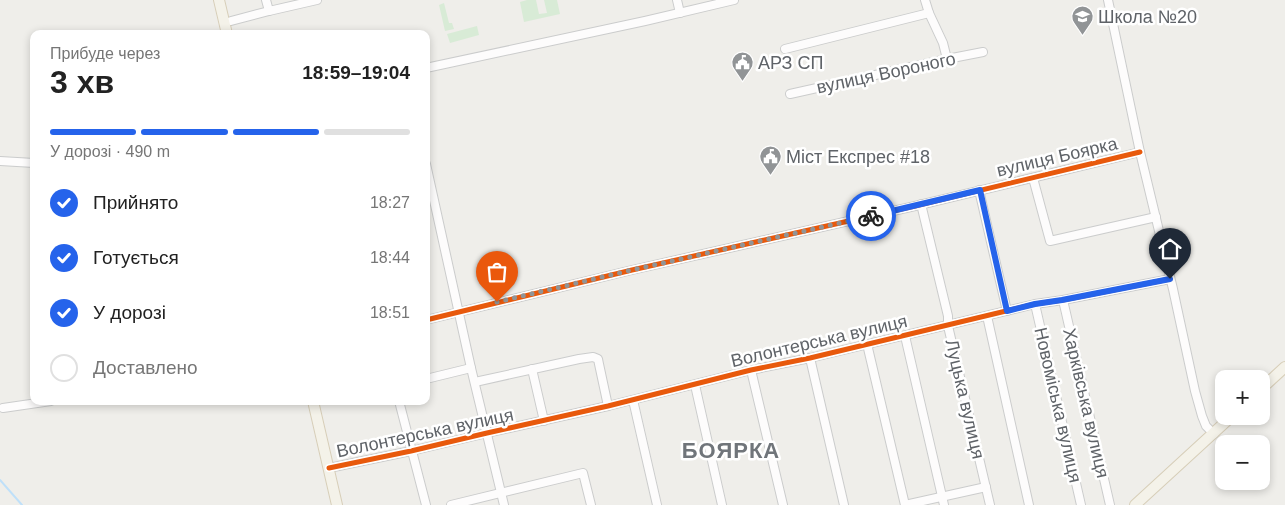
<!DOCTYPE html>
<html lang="uk">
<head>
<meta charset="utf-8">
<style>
  body { margin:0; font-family:Arial,sans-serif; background:#f2f2f2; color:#222; height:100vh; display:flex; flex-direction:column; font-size:19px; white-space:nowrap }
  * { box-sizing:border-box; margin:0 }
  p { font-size:16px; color:#767676 }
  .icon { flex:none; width:28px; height:28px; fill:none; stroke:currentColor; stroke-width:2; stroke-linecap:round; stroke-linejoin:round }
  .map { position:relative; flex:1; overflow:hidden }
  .details { position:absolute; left:30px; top:30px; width:400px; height:375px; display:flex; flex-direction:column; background:#fff; border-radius:10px; box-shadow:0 2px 8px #0003 }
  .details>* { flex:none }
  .buttons { position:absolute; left:1215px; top:370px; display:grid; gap:10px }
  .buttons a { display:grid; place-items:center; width:55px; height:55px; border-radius:10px; background:#fff; box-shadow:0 2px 8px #0003; font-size:25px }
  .pin { position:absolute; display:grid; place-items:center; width:42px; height:42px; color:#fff; margin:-51px -21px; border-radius:50% 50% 50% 0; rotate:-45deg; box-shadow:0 0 5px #0007 }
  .pin .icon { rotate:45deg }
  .courier { position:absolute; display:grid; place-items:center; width:50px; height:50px; margin:-25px; border:4px solid #2563eb; border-radius:50%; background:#fff; color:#222; box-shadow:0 1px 6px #0007 }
  .headline em { font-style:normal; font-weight:700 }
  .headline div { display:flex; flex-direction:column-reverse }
  .headline { display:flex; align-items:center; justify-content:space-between; height:85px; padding:0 20px }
  h1 { font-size:32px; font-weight:700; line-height:38px }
  .bar { display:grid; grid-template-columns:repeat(4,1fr); gap:8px 5px; align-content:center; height:60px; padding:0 20px }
  .bar i { height:6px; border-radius:4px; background:#e0e0e0 }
  .bar .on { background:#2563eb }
  .bar p { grid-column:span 4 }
  ol { padding:0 20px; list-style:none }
  li { display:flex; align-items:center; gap:15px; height:55px }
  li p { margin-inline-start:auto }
  li .icon { padding:5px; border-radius:50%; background:#2563eb; color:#fff; stroke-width:4 }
  li:last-child { color:#767676 }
  li i { width:28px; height:28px; border:2px solid #e0e0e0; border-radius:50% }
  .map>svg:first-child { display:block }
</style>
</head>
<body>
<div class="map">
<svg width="1285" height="505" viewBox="0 0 1285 505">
  <rect width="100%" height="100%" fill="#efeeea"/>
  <!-- green -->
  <g fill="#d8ebd6">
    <polygon points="527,0 536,0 539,14 547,13 544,0 557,0 560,14 524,22 520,2"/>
    <polygon points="444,3 449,23 452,23 454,29 445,31 439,5"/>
    <polygon points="477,26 479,35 450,43 447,34"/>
  </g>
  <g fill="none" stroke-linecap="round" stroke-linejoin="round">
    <!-- stream -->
    <polyline stroke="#bfe0f9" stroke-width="2" points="0,480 22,505"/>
    <defs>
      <g id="minor">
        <polyline points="266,0 269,11"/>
        <polyline points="677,0 680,13"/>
        <polyline points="925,0 929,13 943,43 947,59"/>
        <polyline points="1108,0 1140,152 1173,289 1195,391 1202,416 1206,426 1214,434"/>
        <polyline points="231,21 269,11 317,0"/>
        <polyline points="785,49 929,13"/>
        <polyline points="426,68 645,21 734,0"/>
        <polyline points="790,94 947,59 983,52"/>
        <polyline points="0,161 34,163"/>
        <polyline points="426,164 471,368 504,505"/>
        <polyline points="1033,178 1050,241 1156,217"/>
        <polyline points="979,190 1007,311"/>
        <polyline points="921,204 948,316 948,326 990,505"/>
        <polyline points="1063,300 1110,505"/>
        <polyline points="1035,304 1081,505"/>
        <polyline points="987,316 1029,505"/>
        <polyline points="426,320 632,270 915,206 1140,152"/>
        <polyline points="905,336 944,505"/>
        <polyline points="867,344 905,505 986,487"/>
        <polyline points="810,358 844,505"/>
        <polyline points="532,369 544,421"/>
        <polyline points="751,370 783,505"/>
        <polyline points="426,379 471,368"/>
        <polyline points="475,382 579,359 593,357 598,359 599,364 608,406"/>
        <polyline points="695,385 722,505"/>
        <polyline points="633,400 657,505"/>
        <polyline points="399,401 426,505"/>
        <polyline points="3,408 51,401"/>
        <polyline points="329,468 411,451 487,433 608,406 751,370 810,358 1035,304 1063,300 1170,279"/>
        <polyline points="451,505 583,473 591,505"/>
      </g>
      <g id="major">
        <polyline points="219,0 227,34"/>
        <polyline points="1261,389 1285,367"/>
        <polyline points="313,401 337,505"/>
        <polyline points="1135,505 1232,416"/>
      </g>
    </defs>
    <!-- minor casing -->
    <use href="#minor" stroke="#cbcccc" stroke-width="10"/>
    <!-- major casing -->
    <use href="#major" stroke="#d7ceb8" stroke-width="12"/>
    <!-- minor -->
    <use href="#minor" stroke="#fdfcfc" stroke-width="8"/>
    <!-- major -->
    <use href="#major" stroke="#f4f2e9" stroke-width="10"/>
    <defs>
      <g id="cycleway">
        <polyline points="426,320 632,270 915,206 1140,152"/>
        <polyline points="329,468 411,451 487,433 608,406 751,370 810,358 1035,304 1063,300 1170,279"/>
      </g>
    </defs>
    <!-- cycleway casing -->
    <use href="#cycleway" stroke="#fff" stroke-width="8"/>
    <!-- cycleway -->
    <use href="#cycleway" stroke="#e8590c" stroke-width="5"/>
  </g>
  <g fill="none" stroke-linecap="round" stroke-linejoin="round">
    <!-- done -->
    <polyline stroke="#919496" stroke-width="5" stroke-dasharray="0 9" points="497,302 632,270 871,216"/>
    <!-- route -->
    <polyline stroke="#2563eb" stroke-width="6" points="871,216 980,190 1007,311 1035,304 1062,300 1170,279"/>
  </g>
  <!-- icons -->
  <defs>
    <symbol id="school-pin" viewBox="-11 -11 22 30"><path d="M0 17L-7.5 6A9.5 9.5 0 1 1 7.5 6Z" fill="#919496" stroke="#fff"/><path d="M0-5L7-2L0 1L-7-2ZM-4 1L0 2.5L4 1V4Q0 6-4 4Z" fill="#fff"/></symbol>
    <symbol id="civic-pin" viewBox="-11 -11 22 30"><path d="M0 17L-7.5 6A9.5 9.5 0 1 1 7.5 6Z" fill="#919496" stroke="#fff"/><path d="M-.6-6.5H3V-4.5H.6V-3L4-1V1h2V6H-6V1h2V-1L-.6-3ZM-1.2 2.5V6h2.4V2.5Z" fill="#fff"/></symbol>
  </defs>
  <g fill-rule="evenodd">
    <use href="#school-pin" x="1070" y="4" width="25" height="34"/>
    <use href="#civic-pin" x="730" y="50" width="25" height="34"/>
    <use href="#civic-pin" x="758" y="144" width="25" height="34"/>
  </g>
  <g text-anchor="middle" stroke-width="5" stroke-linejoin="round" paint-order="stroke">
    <!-- poi labels -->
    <g font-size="18" fill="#5f6368" stroke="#fff" text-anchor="start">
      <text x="1098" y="23">Школа №20</text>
      <text x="758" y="69">АРЗ СП</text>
      <text x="786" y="163">Міст Експрес #18</text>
    </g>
    <!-- street labels -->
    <g font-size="18" fill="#5f6368" stroke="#fff">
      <text transform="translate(886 73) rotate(-12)" y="6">вулиця Вороного</text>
      <text transform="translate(1057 157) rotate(-13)" y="6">вулиця Боярка</text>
      <text transform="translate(819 341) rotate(-13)" y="6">Волонтерська вулиця</text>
      <text transform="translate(965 399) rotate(77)" y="6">Луцька вулиця</text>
      <text transform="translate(1086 403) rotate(77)" y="6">Харківська вулиця</text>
      <text transform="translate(1058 405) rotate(77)" y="6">Новоміська вулиця</text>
      <text transform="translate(425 433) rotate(-12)" y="6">Волонтерська вулиця</text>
    </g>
    <!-- district labels -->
    <g font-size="22" font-weight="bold" letter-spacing="1" fill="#70757a" stroke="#fff">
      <text x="731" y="458">БОЯРКА</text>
    </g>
  </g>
</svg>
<div class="buttons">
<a>+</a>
<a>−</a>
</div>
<div class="pin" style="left:497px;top:302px;background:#ea580c"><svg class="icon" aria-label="bag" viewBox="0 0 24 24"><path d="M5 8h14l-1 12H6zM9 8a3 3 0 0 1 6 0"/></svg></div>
<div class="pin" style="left:1170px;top:279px;background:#1f2937"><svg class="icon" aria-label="home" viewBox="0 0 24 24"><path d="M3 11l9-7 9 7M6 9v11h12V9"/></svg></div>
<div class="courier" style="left:871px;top:216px"><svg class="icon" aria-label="bike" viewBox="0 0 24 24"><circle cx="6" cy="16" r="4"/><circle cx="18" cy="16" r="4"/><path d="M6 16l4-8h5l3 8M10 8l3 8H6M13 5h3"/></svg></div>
<section class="details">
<div class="headline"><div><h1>3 хв</h1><p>Прибуде через</p></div><em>18:59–19:04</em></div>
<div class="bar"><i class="on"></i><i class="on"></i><i class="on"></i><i></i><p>У дорозі · 490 m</p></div>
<ol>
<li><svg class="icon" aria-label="check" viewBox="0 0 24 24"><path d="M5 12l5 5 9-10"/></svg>Прийнято<p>18:27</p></li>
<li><svg class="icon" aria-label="check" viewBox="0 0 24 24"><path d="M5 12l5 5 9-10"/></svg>Готується<p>18:44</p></li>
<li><svg class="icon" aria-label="check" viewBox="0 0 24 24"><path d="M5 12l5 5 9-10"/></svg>У дорозі<p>18:51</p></li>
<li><i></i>Доставлено</li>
</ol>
</section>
</div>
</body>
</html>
